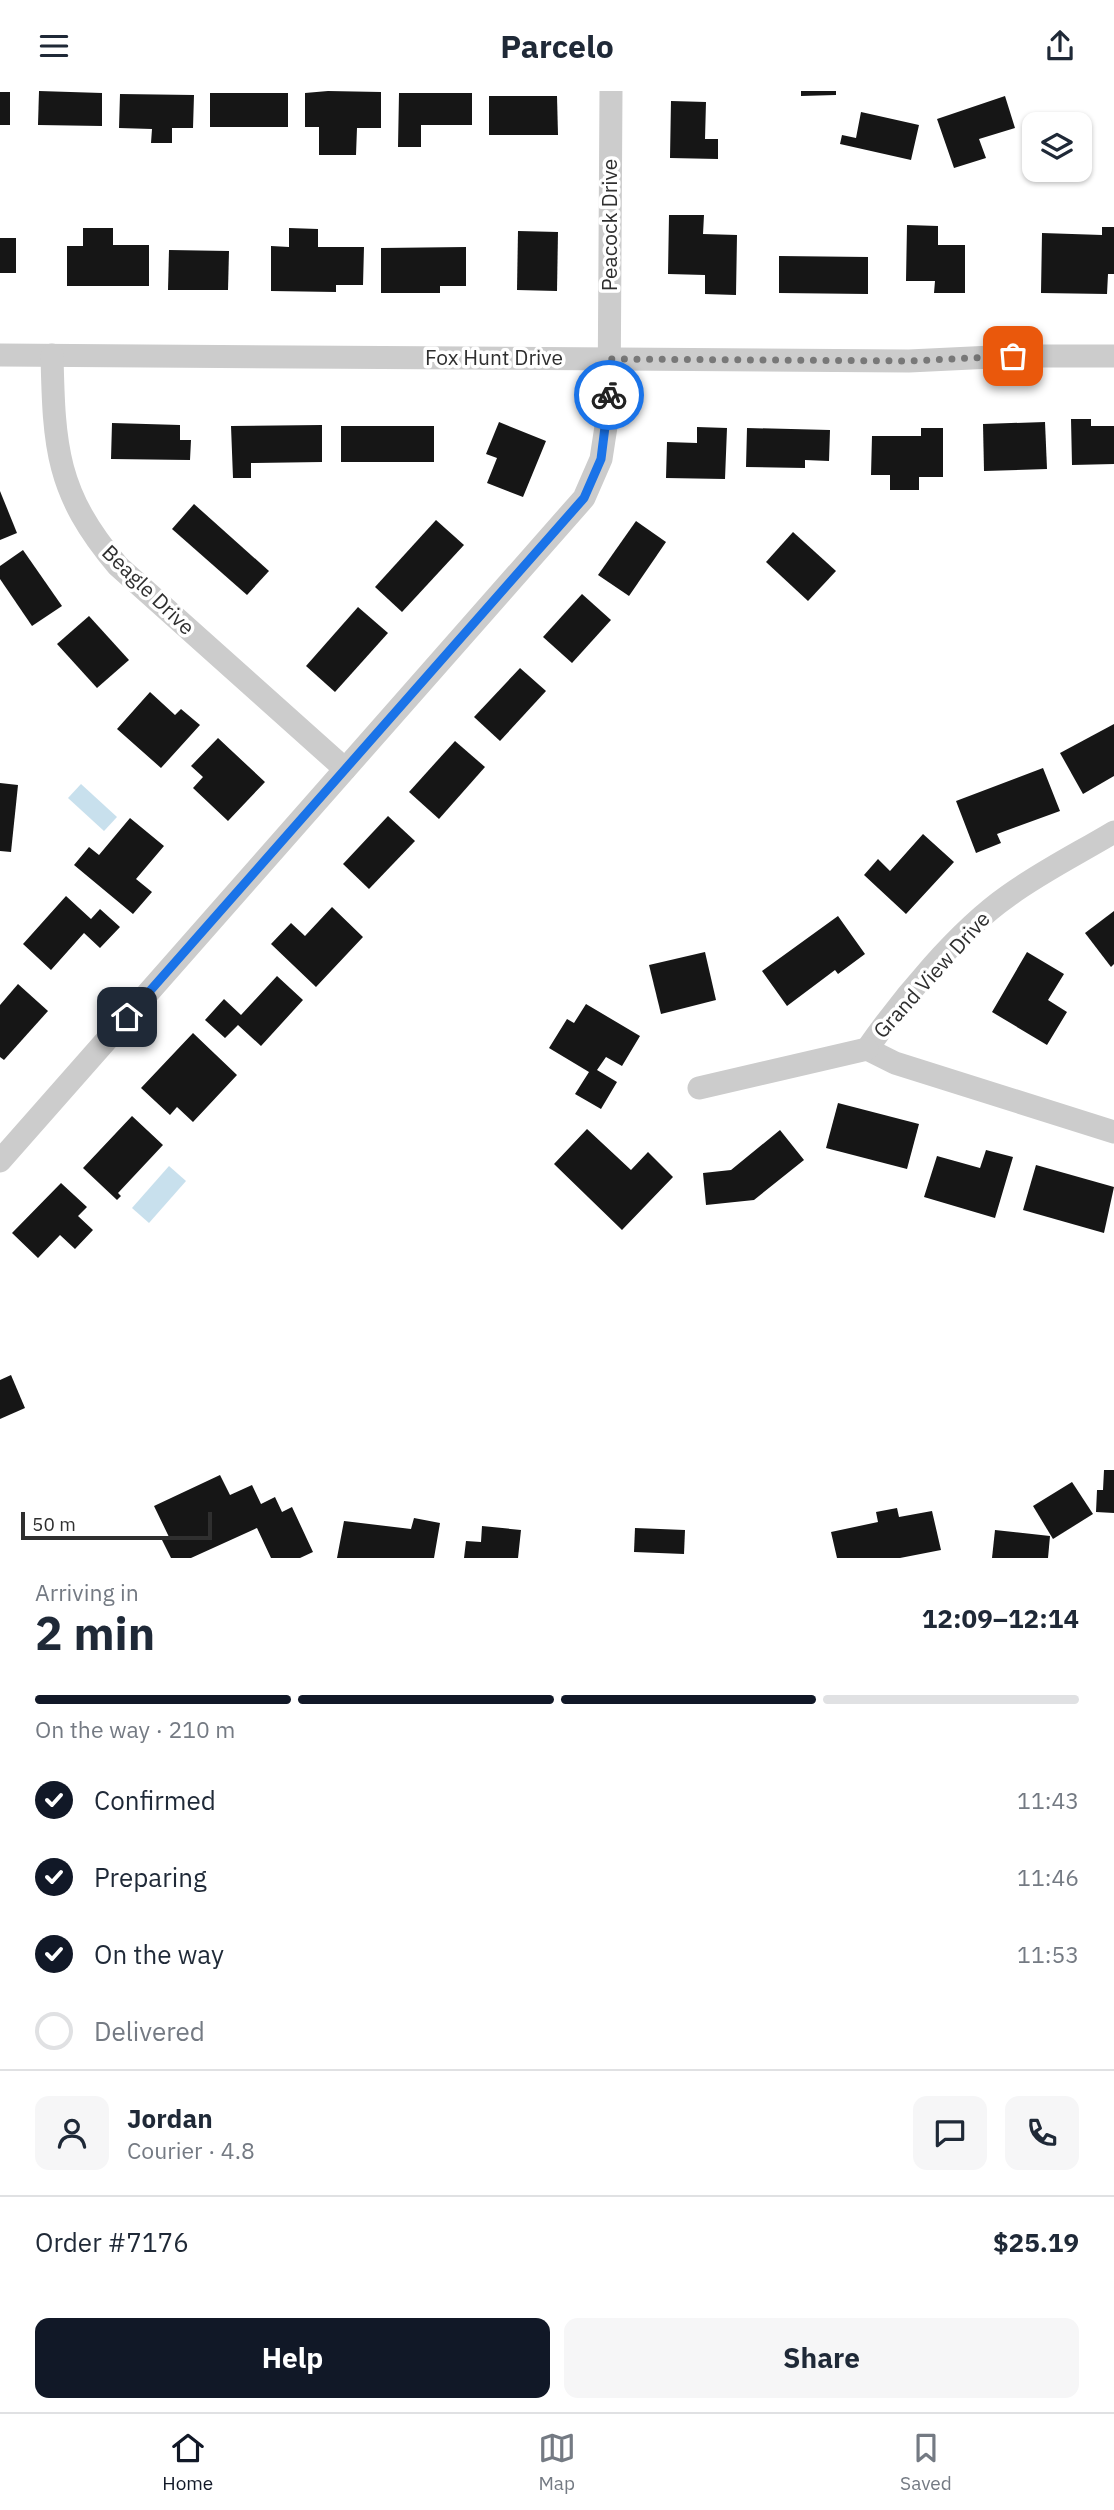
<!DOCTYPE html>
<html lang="en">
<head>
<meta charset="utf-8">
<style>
  body { margin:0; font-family:"IBM Plex Sans",sans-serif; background:#f6f6f7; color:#1f2937; height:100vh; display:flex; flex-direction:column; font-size:26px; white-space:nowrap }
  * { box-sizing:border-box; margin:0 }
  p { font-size:23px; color:#747a83 }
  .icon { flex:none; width:38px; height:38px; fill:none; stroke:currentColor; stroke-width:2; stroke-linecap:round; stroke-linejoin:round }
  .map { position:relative; height:1467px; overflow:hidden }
  .drawer { display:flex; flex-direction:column; background:#fff; flex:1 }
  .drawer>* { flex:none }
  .buttons { position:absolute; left:1022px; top:21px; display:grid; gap:14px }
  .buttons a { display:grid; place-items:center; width:70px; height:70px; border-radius:14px; background:#fff; box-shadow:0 2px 5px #0004; font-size:35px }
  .scale { position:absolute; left:21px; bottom:18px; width:191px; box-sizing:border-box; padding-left:7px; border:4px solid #2f2f2f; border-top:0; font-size:19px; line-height:24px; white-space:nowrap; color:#2f2f2f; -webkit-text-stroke:5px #fff; paint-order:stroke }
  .pin { position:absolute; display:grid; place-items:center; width:60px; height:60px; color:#fff; margin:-30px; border-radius:14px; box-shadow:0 4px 10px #0006 }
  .courier { position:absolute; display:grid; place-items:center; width:70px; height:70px; margin:-35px; border:5px solid #1a73e8; border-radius:50%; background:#fff; color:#222; box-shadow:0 2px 9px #0007 }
  .summary em { font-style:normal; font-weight:700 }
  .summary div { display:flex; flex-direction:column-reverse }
  .summary { display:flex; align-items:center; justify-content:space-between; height:119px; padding:0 35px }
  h1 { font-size:46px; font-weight:700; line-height:52px }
  .bar { display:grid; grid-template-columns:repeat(4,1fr); gap:10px 7px; align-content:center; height:84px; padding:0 35px }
  .bar i { height:9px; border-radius:5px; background:#e0e1e3 }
  .bar .on { background:#111827 }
  .bar p { grid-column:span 4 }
  .line { display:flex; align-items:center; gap:18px; padding:0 35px; border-top:2px solid #e0e1e3 }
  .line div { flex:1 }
  .round { display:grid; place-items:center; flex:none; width:74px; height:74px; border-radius:14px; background:#f6f6f7 }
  ol { padding:0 35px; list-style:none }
  li { display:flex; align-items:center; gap:21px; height:77px }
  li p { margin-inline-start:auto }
  li .icon { padding:7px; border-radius:50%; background:#111827; color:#fff; stroke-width:4 }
  li:last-child { color:#747a83 }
  li i { width:38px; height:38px; border:4px solid #e0e1e3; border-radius:50% }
  .primary-button { display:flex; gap:14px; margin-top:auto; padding:14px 35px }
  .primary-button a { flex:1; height:80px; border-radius:14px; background:#111827; color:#fff; font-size:28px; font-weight:700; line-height:80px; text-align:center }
  .primary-button a+a { background:#f6f6f7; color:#1f2937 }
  header { display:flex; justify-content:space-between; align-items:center; height:91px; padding:0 35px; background:#fff; font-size:32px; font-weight:700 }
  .dock { display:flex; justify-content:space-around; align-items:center; height:98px; border-top:2px solid #e0e1e3; background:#fff; font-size:19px; color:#747a83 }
  .dock a { display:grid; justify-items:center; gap:4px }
  .dock .on { color:#111827 }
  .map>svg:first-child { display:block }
</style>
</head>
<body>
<header><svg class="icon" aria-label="menu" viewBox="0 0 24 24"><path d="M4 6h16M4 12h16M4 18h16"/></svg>Parcelo<svg class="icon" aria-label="share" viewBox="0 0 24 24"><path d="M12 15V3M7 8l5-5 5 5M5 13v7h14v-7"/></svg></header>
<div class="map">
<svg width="1114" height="1467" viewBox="0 0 1114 1467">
  <rect width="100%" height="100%" fill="#fff"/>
  <!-- water -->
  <g fill="#c8e0ed">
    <polygon points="81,693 117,726 104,740 68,707"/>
    <polygon points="169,1075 186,1090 149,1132 132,1117"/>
  </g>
  <!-- building -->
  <g fill="#161616">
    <polygon points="39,0 102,2 102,35 38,34"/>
    <polygon points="328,0 381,1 381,37 357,37 356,64 319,64 319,36 305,36 305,2"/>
    <polygon points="801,0 836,0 836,4 801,5"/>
    <rect x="0" y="1" width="10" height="33"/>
    <rect x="210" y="2" width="78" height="34"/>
    <polygon points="399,2 472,2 472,34 421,34 421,56 398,56"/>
    <polygon points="120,3 194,4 193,37 172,37 172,52 151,52 152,38 119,37"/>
    <polygon points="489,5 557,5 558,44 489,44"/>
    <polygon points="1005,5 1015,37 979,48 986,67 954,77 937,28"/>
    <polygon points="671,10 706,11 705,48 718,48 718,68 670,67"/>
    <polygon points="861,21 919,34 911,69 840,53 842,44 856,47"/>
    <polygon points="669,124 704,124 703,143 737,144 736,204 705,203 705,184 668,183"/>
    <polygon points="907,134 938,135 938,154 965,154 965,202 934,202 935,190 906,190"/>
    <polygon points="1102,136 1114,136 1114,183 1108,183 1107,203 1041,202 1042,142 1102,144"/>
    <polygon points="83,137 113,137 113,154 149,154 149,195 67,195 67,155 83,155"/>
    <polygon points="289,137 318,138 318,156 364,156 363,194 336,194 336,201 271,200 271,155 289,156"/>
    <polygon points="518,140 558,141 557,200 517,199"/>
    <rect x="0" y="147" width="16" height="35"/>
    <polygon points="466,156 466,195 440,195 440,202 381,202 381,157"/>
    <polygon points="169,159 229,160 228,199 168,199"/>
    <polygon points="779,165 868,166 868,203 779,202"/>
    <polygon points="1071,328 1091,328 1091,335 1114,335 1114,373 1072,374"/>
    <polygon points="499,331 546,350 523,406 487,392 497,367 486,363"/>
    <polygon points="1045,331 1047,378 984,380 983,333"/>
    <polygon points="112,332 180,334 180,349 191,349 190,369 111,368"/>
    <polygon points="322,334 322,371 251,372 251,387 233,387 231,335"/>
    <rect x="341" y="335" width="93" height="36"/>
    <polygon points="697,336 727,337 725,388 666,387 667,351 697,352"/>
    <polygon points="747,337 830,339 829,370 805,369 805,377 746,376"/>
    <polygon points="921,337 943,337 943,386 919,386 919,399 890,399 890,384 871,384 872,345 921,345"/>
    <polygon points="0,400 17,442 0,449"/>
    <polygon points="194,413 269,480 247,504 172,438"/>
    <polygon points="436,429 464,454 402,521 375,496"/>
    <polygon points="636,430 666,451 629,505 598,484"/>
    <polygon points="793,441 836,480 808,510 766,471"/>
    <polygon points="23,459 62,515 32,535 0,488 0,475"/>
    <polygon points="582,503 611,529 572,572 543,546"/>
    <polygon points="358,516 388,542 335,601 306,575"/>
    <polygon points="89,525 129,569 97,597 57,553"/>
    <polygon points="520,577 546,600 500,650 474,626"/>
    <polygon points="150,601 175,624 181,618 200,634 161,677 117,638"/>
    <polygon points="1114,633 1114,685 1083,703 1060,662"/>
    <polygon points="218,647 265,691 228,730 193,697 203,686 191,675"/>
    <polygon points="455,650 485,676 439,728 409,701"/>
    <polygon points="1043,677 1060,720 997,743 1001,752 976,762 956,710"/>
    <polygon points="0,692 18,694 11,761 0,760"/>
    <polygon points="388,725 415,750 369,798 343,773"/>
    <polygon points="130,727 164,755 136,788 152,801 133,823 74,774 89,756 99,764"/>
    <polygon points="923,743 954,771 906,823 864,784 878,768 890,780"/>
    <polygon points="66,805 91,828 100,818 120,836 100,857 84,842 51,879 23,853"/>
    <polygon points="332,816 363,846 316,896 271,853 291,832 305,845"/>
    <polygon points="1114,820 1114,873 1111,876 1085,842"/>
    <polygon points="838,825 865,863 838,883 835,879 787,915 762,880"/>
    <polygon points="705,861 716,909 661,923 649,874"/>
    <polygon points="1027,861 1064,883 1048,909 1067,921 1047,954 992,921"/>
    <polygon points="277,885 303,909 261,955 238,934 225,947 205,929 224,908 241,924"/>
    <polygon points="18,893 48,920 4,969 0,966 0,914"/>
    <polygon points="586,913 640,945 622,975 606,966 597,979 617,991 601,1018 575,1003 589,981 549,957 567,928 574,932"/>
    <polygon points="193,942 237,984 193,1031 177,1016 170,1024 141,997"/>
    <polygon points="838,1012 919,1033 907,1078 826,1057"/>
    <polygon points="132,1025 163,1054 118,1102 121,1105 117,1109 83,1077"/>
    <polygon points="587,1038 631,1079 648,1061 673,1086 622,1139 554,1073"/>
    <polygon points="780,1039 804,1069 754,1109 706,1114 703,1082 731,1079"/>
    <polygon points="986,1059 1013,1066 995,1127 924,1106 937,1065 980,1077"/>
    <polygon points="1036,1074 1114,1096 1104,1142 1023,1119"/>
    <polygon points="61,1092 87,1116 78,1125 93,1139 75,1158 60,1144 38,1167 12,1142"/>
    <polygon points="11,1284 25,1317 0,1328 0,1289"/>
    <polygon points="1104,1379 1114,1379 1114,1422 1096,1421 1097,1399 1103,1399"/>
    <polygon points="220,1384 230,1404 252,1394 261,1413 275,1406 282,1421 292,1416 313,1461 300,1467 271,1467 257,1437 191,1467 171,1467 162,1449 169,1446 154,1415"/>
    <polygon points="1072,1391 1093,1423 1053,1448 1033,1415"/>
    <polygon points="897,1417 899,1426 932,1420 941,1459 900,1467 837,1467 831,1441 878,1431 876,1421"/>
    <polygon points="414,1427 440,1432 434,1467 337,1467 344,1430 411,1438"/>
    <polygon points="482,1435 521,1439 518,1467 464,1467 466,1450 481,1451"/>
    <polygon points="635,1437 685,1439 684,1463 634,1461"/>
    <polygon points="995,1439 1050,1445 1048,1467 992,1467"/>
  </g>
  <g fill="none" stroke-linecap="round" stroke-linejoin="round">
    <!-- minor -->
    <g stroke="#ccc" stroke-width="23">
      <polyline points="0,264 909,270 1013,265 1114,265"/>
      <path d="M52 264C54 356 56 402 118 475L345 678"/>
      <path d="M867 958C902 908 958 840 1008 805 1041 781 1079 762 1114 741"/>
      <polyline points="867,958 895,972 1114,1041"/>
      <polyline points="699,997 867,958"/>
      <polyline points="0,1070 584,407 601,368 609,316 611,0"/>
    </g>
  </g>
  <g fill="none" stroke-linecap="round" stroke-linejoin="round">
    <!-- done -->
    <polyline stroke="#787878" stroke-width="7" stroke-dasharray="0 12.6" points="609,304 610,268 909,270 1013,265"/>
    <!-- route -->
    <polyline stroke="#1a73e8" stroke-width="9" points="127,926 584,407 601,368 609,304"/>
  </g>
  <g text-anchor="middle" stroke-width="7" stroke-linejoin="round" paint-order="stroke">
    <!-- street labels -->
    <g font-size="21" fill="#2f2f2f" stroke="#fff">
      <text transform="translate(610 134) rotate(-90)" y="7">Peacock Drive</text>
      <text x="494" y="274">Fox Hunt Drive</text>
      <text transform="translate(148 499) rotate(44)" y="7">Beagle Drive</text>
      <text transform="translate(932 884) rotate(-48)" y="7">Grand View Drive</text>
    </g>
  </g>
</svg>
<div class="buttons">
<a><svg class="icon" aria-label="layers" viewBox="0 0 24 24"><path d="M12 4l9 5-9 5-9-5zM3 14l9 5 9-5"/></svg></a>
</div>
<div class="scale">50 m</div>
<div class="pin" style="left:1013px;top:265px;background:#ea580c"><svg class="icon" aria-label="bag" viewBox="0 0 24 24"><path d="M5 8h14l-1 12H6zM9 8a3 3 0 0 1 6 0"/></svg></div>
<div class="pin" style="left:127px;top:926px;background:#1f2937"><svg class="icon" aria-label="home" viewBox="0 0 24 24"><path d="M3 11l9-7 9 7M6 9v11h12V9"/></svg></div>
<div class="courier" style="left:609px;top:304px"><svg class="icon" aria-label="bike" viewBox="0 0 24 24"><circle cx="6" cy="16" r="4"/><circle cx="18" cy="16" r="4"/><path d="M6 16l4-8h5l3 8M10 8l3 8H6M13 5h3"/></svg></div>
</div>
<section class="drawer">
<div class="summary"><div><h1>2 min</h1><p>Arriving in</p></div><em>12:09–12:14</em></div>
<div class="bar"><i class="on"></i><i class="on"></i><i class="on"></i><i></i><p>On the way · 210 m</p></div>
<ol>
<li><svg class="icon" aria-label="check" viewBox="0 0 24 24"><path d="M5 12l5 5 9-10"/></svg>Confirmed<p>11:43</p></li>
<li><svg class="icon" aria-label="check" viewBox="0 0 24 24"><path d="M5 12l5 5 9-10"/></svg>Preparing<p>11:46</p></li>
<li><svg class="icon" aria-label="check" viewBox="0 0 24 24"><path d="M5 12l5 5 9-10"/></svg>On the way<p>11:53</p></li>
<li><i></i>Delivered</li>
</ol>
<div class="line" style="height:126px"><a class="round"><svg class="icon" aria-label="person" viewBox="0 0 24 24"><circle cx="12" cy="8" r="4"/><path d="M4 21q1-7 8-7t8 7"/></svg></a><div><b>Jordan</b><p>Courier · 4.8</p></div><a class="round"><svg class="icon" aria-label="chat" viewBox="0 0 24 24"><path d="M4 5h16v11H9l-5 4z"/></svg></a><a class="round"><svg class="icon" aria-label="phone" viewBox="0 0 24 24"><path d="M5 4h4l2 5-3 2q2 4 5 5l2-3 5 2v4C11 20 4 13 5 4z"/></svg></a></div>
<div class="line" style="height:91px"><div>Order #7176</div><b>$25.19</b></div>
<div class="primary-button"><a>Help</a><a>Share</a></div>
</section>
<nav class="dock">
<a class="on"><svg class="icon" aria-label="home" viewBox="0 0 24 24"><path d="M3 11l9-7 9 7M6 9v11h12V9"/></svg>Home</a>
<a><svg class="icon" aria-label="map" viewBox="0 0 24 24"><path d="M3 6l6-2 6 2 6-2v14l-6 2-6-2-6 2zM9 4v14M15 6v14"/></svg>Map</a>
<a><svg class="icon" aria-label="saved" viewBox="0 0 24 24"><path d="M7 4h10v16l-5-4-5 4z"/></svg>Saved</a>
</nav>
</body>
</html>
